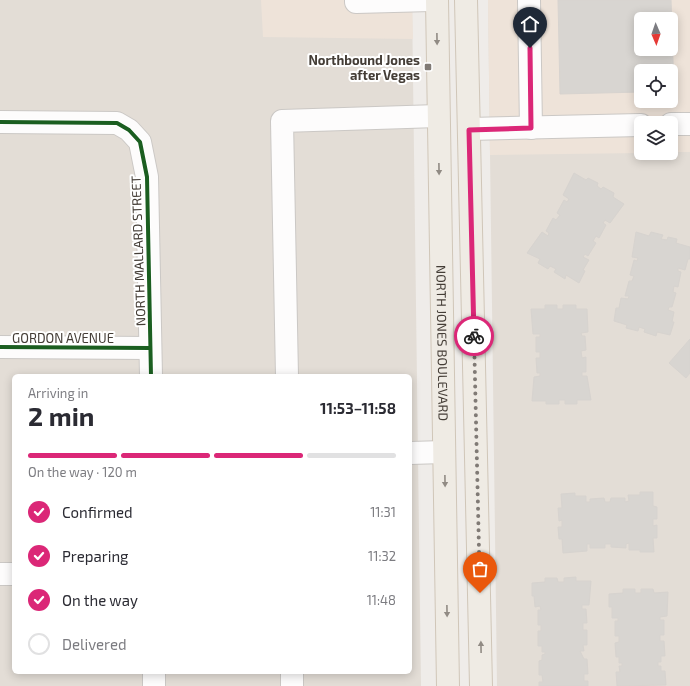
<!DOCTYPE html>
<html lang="en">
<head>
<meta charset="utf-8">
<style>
  body { margin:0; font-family:"Exo 2",sans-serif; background:#f7f7f7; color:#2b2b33; height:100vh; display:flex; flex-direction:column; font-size:15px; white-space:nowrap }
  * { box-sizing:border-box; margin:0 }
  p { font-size:13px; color:#7c7c81 }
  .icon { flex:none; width:22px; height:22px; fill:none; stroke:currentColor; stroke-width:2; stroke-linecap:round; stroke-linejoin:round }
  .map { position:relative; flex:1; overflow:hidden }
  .side { position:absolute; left:12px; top:374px; width:400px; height:300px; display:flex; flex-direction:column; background:#fff; border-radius:6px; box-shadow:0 2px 10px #0003 }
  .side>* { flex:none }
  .needle { width:26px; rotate:178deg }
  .buttons { position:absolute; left:634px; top:12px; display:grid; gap:8px }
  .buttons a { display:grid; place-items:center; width:44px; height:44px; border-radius:6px; background:#fff; box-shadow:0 2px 10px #0003; font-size:20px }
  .pin { position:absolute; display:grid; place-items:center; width:34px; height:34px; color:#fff; margin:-41px -17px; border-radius:50% 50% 50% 0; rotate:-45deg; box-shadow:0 0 4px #0007 }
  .pin .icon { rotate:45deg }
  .courier { position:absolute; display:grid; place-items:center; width:40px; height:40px; margin:-20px; border:3px solid #db2777; border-radius:50%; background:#fff; color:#222; box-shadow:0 1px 5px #0007 }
  .head em { font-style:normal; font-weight:700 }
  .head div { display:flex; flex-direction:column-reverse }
  .head { display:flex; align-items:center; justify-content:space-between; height:68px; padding:0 16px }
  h1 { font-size:26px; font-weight:700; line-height:30px }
  .bar { display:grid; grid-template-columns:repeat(4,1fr); gap:6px 4px; align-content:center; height:48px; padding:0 16px }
  .bar i { height:5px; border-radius:3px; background:#e1e1e2 }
  .bar .selected { background:#db2777 }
  .bar p { grid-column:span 4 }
  ol { padding:0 16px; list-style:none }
  li { display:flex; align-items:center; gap:12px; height:44px }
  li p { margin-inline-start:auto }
  li .icon { padding:4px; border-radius:50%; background:#db2777; color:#fff; stroke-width:4 }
  li:last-child { color:#7c7c81 }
  li i { width:22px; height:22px; border:2px solid #e1e1e2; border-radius:50% }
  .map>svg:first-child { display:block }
</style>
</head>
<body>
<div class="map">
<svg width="690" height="686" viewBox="0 0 690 686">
  <rect width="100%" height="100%" fill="#efece9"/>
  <!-- residential -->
  <g fill="#e3ddd6" fill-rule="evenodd">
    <path d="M0 0H412L421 686H0ZM14 376H410V672H14Z"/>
    <path d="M488 0H690V686H497ZM641 19H671V49H641ZM641 71H671V101H641ZM641 123H671V153H641Z"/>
  </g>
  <!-- commercial -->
  <g fill="#eee3d9" fill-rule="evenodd">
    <polygon points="261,0 412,0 413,39 263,37"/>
    <path d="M488 0H690V152H671V123H641V153L490 155ZM641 19H671V49H641ZM641 71H671V101H641Z"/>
  </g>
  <!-- building -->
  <g fill="#d8d5d1" stroke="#d7d3cf" fill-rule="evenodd">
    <path d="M558 0H671L674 91H671V71H641V92L560 94ZM641 19H671V49H641Z"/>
    <polygon points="574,173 586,180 588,178 598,183 597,186 601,189 603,187 614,193 613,197 624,204 610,223 605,220 603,223 606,225 599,238 596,236 593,241 596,243 588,256 585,254 583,257 589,260 583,270 585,271 579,283 566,275 565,279 554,272 556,269 550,266 548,269 538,263 540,259 527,253 542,232 548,236 549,233 546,231 553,218 556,220 560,215 557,213 564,200 567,202 569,199 563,195"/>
    <polygon points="636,232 649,236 651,232 663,235 661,239 667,240 668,237 677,239 676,243 690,247 690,259 688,259 685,270 678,268 678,271 681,272 678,287 674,286 673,292 676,293 672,307 669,307 668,310 674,312 672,322 674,322 670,335 657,332 656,336 644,332 645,329 639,327 638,331 626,328 627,325 614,321 616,308 619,308 621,298 628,299 629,296 625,296 629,281 632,281 634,276 630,275 634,260 637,261 638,258 632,257"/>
    <polygon points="545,305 557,305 557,309 563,309 563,305 576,305 576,309 587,309 588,332 581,333 582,336 585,336 586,350 581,351 582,358 586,357 586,372 582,372 582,376 587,376 591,400 577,400 577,404 565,404 565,400 559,400 559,404 546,404 546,401 532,401 534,377 540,376 540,373 537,373 536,358 540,358 540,352 536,352 536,337 540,337 540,334 533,334 531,309 545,309"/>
    <polygon points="690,339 690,373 686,378 669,363"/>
    <polygon points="640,492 653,492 653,506 657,507 657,519 653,519 653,526 657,525 657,538 653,538 654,552 640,552 640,550 629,550 629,543 626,544 626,548 611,547 611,544 605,544 605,548 590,548 590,544 587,544 587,551 563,553 562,539 559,539 558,527 562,527 562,520 559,521 558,508 562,508 561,494 575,493 575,496 586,496 586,502 590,502 590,499 604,498 605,502 610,502 611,498 625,498 625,502 629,501 628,495 640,495"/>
    <polygon points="576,577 576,581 591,581 589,605 582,605 582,609 586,609 587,623 583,623 583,630 587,630 587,645 583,645 584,651 580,651 584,659 587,659 588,674 584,674 584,681 588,681 588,686 539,686 539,682 543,682 542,675 539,675 539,661 542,660 542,655 545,654 545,652 542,652 542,646 538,646 538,631 541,631 541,625 538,625 538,610 541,610 540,606 535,607 534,596 532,596 532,583 545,582 545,578 557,578 558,582 564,582 564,578"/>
    <polygon points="623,589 635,589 635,593 641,593 641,589 653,589 654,593 668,592 667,616 660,617 660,620 664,620 664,635 660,635 660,641 664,641 665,656 661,656 661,662 658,662 658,666 661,666 661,671 665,671 666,685 617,686 616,672 620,672 619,666 622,666 622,663 619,663 619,657 616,657 615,643 619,642 619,636 615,636 615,621 618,621 618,618 612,618 612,607 609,607 609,594 623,593"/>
  </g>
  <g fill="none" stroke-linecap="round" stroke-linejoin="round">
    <defs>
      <g id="minor">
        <polyline points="356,0 356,2 431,0"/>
        <polyline points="529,0 531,128"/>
        <polyline points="0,122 117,123 129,130 140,142 147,177 151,376"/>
        <polyline points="671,124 690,124"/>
        <polyline points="469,129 641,125"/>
        <polyline points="0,347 150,348"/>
        <polyline points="287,376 282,121 438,116"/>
        <polyline points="410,453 444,452"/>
        <polyline points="0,574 14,574"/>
        <polyline points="154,672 154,686"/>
        <polyline points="292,672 292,686"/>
      </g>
      <g id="major">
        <path id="s1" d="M437 0 448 686"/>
        <polyline points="466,0 481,686"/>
      </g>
    </defs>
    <!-- minor casing -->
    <use href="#minor" stroke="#cbc8c5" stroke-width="24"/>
    <!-- major casing -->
    <use href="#major" stroke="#d0c6b8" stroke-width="24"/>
    <!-- minor -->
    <use href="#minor" stroke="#fdfcfc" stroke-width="22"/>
    <!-- major -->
    <use href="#major" stroke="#efebe4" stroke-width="22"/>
    <defs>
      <g id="cycleway">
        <polyline points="0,122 117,123 129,130 140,142 147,177 151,376"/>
        <polyline points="0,347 150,348"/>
      </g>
    </defs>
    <!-- cycleway casing -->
    <use href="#cycleway" stroke="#fff" stroke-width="6"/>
    <!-- cycleway -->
    <use href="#cycleway" stroke="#1b5e20" stroke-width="4"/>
  </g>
  <!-- one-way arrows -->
  <defs><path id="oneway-solid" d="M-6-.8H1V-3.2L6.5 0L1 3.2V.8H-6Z"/></defs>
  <g fill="#918b84">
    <use href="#oneway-solid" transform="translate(437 39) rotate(89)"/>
    <use href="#oneway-solid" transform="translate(439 169) rotate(89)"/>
    <use href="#oneway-solid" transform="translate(445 481) rotate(89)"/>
    <use href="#oneway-solid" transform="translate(447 611) rotate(89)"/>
    <use href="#oneway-solid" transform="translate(481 647) rotate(-91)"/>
  </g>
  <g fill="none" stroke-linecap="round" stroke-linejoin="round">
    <!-- done -->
    <polyline stroke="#807a75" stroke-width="4" stroke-dasharray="0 7.2" points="474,336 480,593"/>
    <!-- route -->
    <polyline stroke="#db2777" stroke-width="5" points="474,336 469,130 531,128 530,48"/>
  </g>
  <!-- markers -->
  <rect fill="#807a75" stroke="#fff" stroke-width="1.5" x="424" y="63" width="8" height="8" rx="2"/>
  <g text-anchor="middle" stroke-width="4" stroke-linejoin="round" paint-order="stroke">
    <!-- poi labels -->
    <g font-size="13" font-weight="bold" fill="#443d36" stroke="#fff" text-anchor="end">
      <text x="420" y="65">Northbound Jones<tspan x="420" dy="15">after Vegas</tspan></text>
    </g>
    <!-- street labels -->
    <g font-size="13" fill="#443d36" stroke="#fff">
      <text transform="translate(138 251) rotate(-92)" y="5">NORTH MALLARD STREET</text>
      <text x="63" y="343">GORDON AVENUE</text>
      <text dy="5" stroke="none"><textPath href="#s1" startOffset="343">NORTH JONES BOULEVARD</textPath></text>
    </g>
  </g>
</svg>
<div class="buttons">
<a><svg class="needle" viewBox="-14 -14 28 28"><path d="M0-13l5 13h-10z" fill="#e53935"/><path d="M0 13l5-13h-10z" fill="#7c7c81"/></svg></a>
<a><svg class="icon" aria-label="locate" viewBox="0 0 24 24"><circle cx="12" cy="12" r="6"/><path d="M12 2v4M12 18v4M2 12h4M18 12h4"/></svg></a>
<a><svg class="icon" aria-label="layers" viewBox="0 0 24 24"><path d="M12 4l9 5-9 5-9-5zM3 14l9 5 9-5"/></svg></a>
</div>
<div class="pin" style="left:480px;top:593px;background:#ea580c"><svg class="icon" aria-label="bag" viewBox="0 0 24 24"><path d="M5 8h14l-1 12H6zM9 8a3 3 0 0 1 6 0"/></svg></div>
<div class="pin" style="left:530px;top:48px;background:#1f2937"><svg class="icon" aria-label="home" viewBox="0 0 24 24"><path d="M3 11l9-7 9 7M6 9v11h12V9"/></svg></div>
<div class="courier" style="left:474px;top:336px"><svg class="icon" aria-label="bike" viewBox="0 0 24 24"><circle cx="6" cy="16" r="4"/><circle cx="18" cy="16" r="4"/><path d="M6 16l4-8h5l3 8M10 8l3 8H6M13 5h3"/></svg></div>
<section class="side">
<div class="head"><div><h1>2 min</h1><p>Arriving in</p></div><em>11:53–11:58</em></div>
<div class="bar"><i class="selected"></i><i class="selected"></i><i class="selected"></i><i></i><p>On the way · 120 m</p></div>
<ol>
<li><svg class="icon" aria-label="check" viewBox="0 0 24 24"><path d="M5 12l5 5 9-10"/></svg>Confirmed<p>11:31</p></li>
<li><svg class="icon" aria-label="check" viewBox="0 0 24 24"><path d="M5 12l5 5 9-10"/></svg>Preparing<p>11:32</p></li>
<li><svg class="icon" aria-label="check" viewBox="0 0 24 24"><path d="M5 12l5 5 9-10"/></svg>On the way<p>11:48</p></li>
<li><i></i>Delivered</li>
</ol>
</section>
</div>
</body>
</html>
